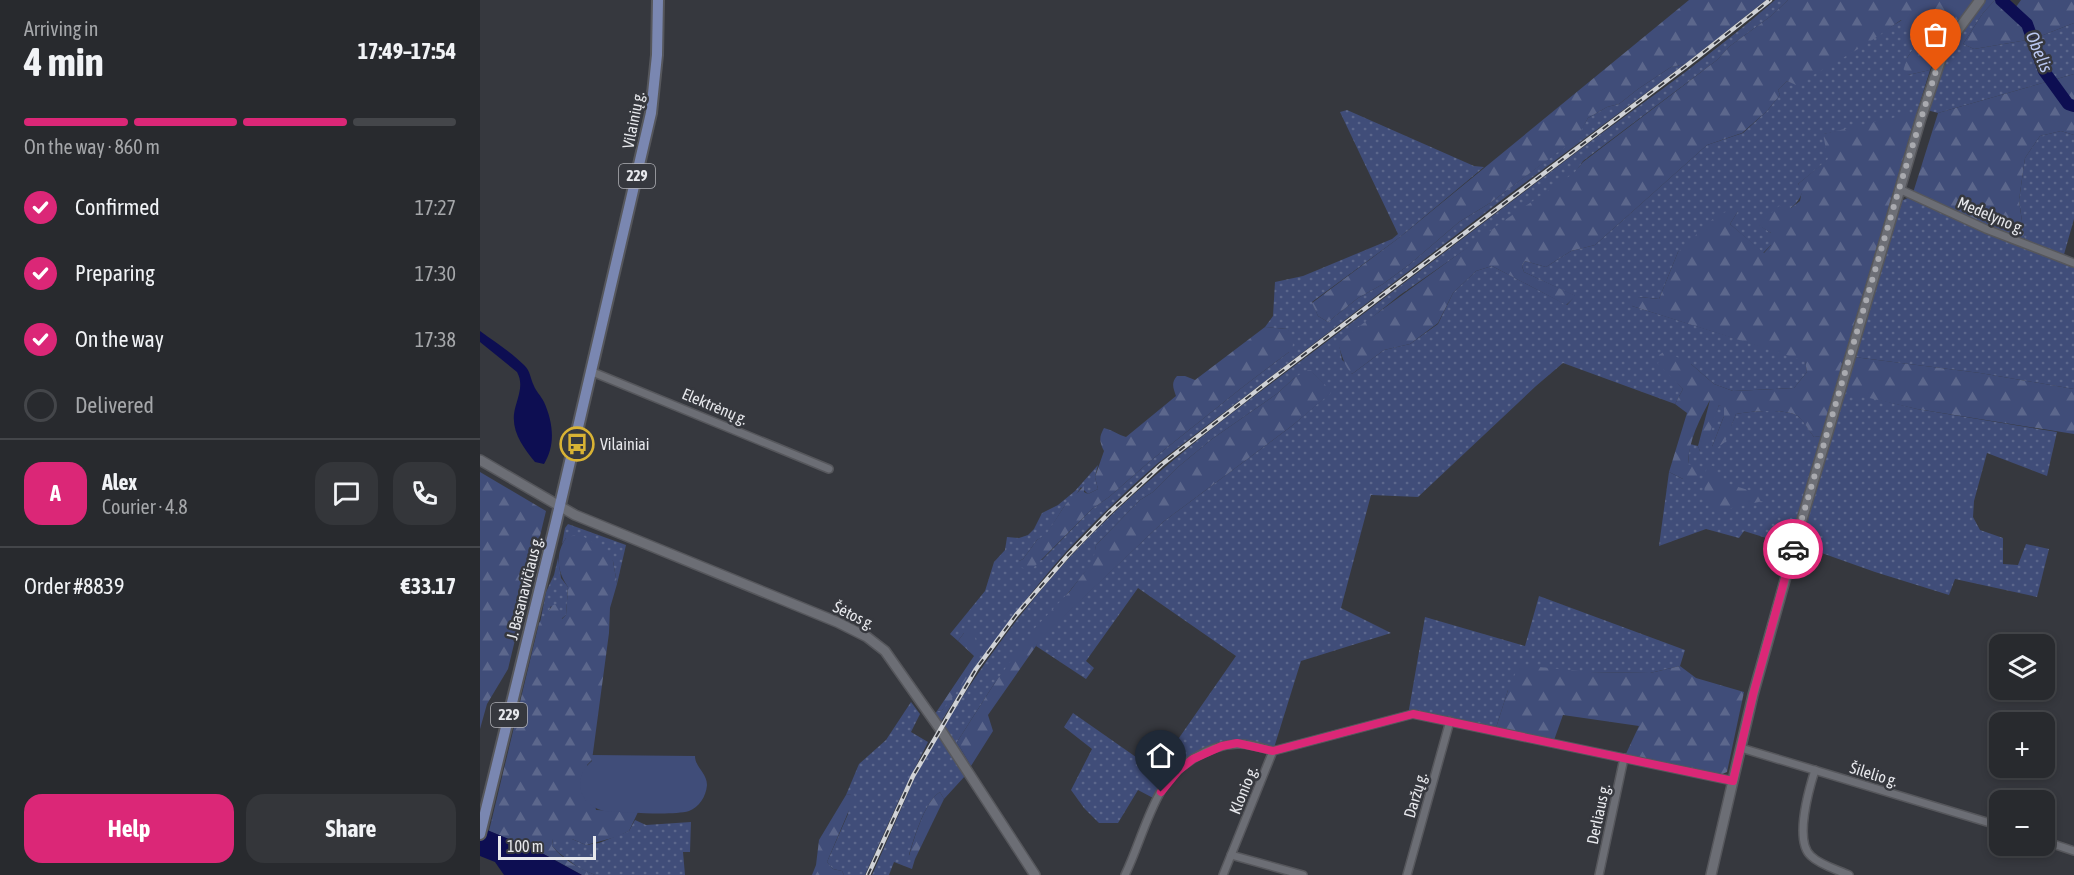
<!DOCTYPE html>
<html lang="en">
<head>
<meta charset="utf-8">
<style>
  body { margin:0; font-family:"Asap Condensed",sans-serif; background:#34363a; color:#f1f3f6; height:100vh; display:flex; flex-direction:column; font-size:22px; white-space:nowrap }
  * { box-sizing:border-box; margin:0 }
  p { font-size:20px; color:#a5a7aa }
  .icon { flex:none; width:33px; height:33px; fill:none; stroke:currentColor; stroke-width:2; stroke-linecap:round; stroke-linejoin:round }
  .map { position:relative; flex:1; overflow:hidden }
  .panel { display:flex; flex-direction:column; background:#282a2e; width:480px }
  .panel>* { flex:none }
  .tools { position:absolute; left:1509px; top:634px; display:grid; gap:12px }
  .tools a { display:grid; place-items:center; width:66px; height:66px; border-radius:12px; background:#282a2e; box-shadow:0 3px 9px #0003,0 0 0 2px #44464a; font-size:30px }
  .scale { position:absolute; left:18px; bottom:15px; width:98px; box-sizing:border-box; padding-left:6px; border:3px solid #e7e8ec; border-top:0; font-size:16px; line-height:21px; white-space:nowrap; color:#e7e8ec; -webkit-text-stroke:4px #36383e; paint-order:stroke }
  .pin { position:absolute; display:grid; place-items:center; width:51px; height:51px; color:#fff; margin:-62px -26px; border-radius:50% 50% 50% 0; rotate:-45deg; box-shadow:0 0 6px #0007 }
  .pin .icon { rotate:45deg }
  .courier { position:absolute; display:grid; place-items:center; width:60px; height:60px; margin:-30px; border:4px solid #db2777; border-radius:50%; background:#fff; color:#222; box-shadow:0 2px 8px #0007 }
  .summary em { font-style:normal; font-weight:700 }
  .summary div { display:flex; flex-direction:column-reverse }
  .summary { display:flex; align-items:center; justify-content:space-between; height:102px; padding:0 24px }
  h1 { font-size:39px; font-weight:700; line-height:45px }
  .bar { display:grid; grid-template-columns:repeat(4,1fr); gap:9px 6px; align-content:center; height:72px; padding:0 24px }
  .bar i { height:8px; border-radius:4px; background:#44464a }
  .bar .on { background:#db2777 }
  .bar p { grid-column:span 4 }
  .line { display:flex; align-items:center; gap:15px; padding:0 24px; border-top:2px solid #44464a }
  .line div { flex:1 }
  .round { display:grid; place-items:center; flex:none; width:63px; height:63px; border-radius:18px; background:#34363a }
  ol { padding:0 24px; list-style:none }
  li { display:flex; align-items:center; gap:18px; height:66px }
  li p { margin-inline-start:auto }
  li .icon { padding:6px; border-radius:50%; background:#db2777; color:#fff; stroke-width:4 }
  li:last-child { color:#a5a7aa }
  li i { width:33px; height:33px; border:3px solid #44464a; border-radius:50% }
  .button { display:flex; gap:12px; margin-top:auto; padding:12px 24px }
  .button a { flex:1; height:69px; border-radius:18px; background:#db2777; color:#fff; font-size:24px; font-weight:700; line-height:69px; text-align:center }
  .button a+a { background:#34363a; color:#f1f3f6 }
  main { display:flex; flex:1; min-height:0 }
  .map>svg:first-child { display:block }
</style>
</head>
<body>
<main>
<section class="panel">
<div class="summary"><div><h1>4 min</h1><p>Arriving in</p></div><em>17:49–17:54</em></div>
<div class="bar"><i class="on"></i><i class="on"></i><i class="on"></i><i></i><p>On the way · 860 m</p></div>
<ol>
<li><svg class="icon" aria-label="check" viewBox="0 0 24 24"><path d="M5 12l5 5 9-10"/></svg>Confirmed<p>17:27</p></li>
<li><svg class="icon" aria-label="check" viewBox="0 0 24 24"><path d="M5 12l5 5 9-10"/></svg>Preparing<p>17:30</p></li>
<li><svg class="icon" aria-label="check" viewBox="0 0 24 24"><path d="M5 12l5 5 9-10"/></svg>On the way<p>17:38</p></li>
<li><i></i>Delivered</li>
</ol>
<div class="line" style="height:108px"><b class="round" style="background:#db2777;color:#fff">A</b><div><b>Alex</b><p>Courier · 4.8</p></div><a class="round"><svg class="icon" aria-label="chat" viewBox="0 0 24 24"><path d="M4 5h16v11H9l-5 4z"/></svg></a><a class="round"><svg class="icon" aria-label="phone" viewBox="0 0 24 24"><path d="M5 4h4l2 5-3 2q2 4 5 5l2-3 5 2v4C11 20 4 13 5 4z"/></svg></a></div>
<div class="line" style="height:78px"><div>Order #8839</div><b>€33.17</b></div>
<div class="button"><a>Help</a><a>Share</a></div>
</section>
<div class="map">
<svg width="1594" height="875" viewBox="0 0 1594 875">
  <defs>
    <pattern id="green-dots" width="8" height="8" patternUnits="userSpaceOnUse" patternTransform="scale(1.5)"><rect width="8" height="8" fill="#404d79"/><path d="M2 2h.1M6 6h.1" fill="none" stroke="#5c678c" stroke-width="1.8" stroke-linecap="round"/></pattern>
    <pattern id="forest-firs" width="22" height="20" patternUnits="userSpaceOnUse" patternTransform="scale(1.5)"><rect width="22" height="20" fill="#404d79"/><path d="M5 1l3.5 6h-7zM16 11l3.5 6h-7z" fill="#5c678c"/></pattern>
  </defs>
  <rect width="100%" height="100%" fill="#36383e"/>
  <!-- green -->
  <g fill="url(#green-dots)">
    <path d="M1295 0H1308L1291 16 1250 46 1237 60 1103 161 1095 173 920 295 859 344 862 360 867 364 872 374 904 350 930 344 958 324 973 293 996 271 1012 266 1087 305 1095 296 1044 272 1042 266 1045 261 1066 267 1091 251 1115 245 1227 145 1263 133 1287 111 1300 95 1298 90 1307 81 1316 84 1422 20 1439 40 1427 58 1428 75 1450 70 1434 122 1432 116 1344 134 1349 159 1318 184 1323 190C1317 211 1296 216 1279 225L1291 233V245L1283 253 1250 224 1258 211 1198 252 1179 299 1159 297 1152 306 1325 360 1327 372 1314 388 1253 391 1234 384 1211 364 1192 377 1203 389 1195 404 1083 363 1056 386 938 497 891 495 861 608 911 633 821 661 793 751 757 743 699 770 675 799 658 790 638 823H619L604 808 591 790 612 749 584 727 593 713 676 771 756 656 658 588 606 661 614 668 606 679 556 646 559 639 683 522 813 425 850 393C846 384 838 379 831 371L814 378 798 393 732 439 698 467 673 492 660 500 616 545 614 561 514 684 477 742 491 766 489 769 466 733 464 726C501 666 542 609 590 557 661 480 746 417 829 355 924 283 1019 211 1114 139 1175 94 1238 50 1295 0Z"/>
    <polygon points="1506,0 1515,0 1503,13 1483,44 1494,49 1553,39 1594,23 1594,74 1458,113 1447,110 1467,55"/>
    <path d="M1205 64 1027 196 678 463C646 491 615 521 586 552 539 605 498 662 461 722L455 714 457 711 462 710 498 657 484 633 478 641 470 634 505 591 514 562 525 550 527 537 539 538 548 535 554 529 562 513 578 505 595 491 618 465 615 477 618 489 608 494 601 487 594 498 585 505 567 534 557 540 543 559 539 561 562 560 612 509 629 497 669 462 764 386 809 352 808 329 785 327 793 316 795 282 823 276 912 239 918 234 860 112 867 110 994 166 1004 167 920 237 832 302 838 316 848 322 878 298 903 284 930 264 979 222 1010 203 1096 138 1108 118 1127 107 1139 104 1158 89 1191 67Z"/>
    <polygon points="1581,131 1594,135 1594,219 1583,258 1594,263 1594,389 1500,373 1374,357 1421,201 1432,196 1545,243 1539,200 1545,158 1560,136"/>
    <polygon points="1364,391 1437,409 1577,432 1567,476 1507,453 1494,501 1493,517 1500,530 1523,538 1523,564 1538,565 1546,544 1569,549 1557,597 1475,579 1469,595 1395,572 1322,546 1320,542 1321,536"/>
    <path d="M1239 405 1244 407V416L1232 447 1251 426 1256 414C1270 411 1309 408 1319 417 1325 422 1329 431 1334 437L1341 436 1309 545 1264 531 1259 538 1226 529 1179 546 1189 472 1203 479 1208 464 1210 444 1218 446 1220 451Z"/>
    <polygon points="88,524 146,545 137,584 133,561 86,538 82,544 85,528"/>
    <polygon points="78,558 81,578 88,587 86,615 81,619 71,606 68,613 60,623 66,592 74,575"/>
    <polygon points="1059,596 1205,650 1200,666 1170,673 1109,672 1028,690 1015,731 928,715 945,617 1045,646"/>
    <polygon points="431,702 440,714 431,732 448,742 419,800 385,875 364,875 362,871 353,869 347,862 368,814 371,794 366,795 379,764 406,740"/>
    <path d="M458 736 485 776 464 799 460 792C445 801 434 838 429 855L435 859 432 869 414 862 409 875H392L435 777Z"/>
    <polygon points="155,820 166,825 211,822 210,852 203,852 205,875 115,875 99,868 79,853 72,846 73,839 92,839 106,845 119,843 149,831"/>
  </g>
  <!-- forest -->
  <g fill="url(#forest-firs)">
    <polygon points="1209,0 1286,0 1205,64 1191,67 1158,89 1139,104 1127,107 1108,118 1097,138 1010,203 979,222 930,264 903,284 878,298 848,322 838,316 832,303 920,237"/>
    <path d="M1308 0H1494L1460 48 1450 70 1428 75 1424 68 1427 58 1439 40 1421 20 1385 45 1316 85 1307 81 1298 90 1300 95 1287 111 1262 133 1227 145 1115 245 1091 251 1066 267 1045 261 1042 266 1044 272 1096 296 1086 305 1012 266 996 271 973 293 958 323 930 344 904 350 872 374C864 366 862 355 858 344L866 336 1025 220 1094 173 1103 162 1237 60 1250 46 1291 16Z"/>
    <polygon points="1515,0 1521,0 1533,11 1541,0 1594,0 1594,23 1553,39 1494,49 1483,44 1503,13"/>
    <polygon points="1594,74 1594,135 1581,131 1560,136 1545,158 1539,200 1545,244 1432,196 1458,113"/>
    <path d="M1425 115H1433L1434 122 1341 436 1334 437C1329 431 1325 423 1319 417 1309 408 1270 411 1256 414L1245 442 1233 451 1232 447 1244 416V408L1239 405 1224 450 1220 451 1218 446 1230 400C1219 421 1209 439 1208 464L1216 467 1218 475 1215 482 1203 479 1189 472 1207 413 1195 404 1203 389 1178 364 1179 355 1185 351 1211 364 1234 384 1253 391 1314 388 1327 372 1325 361 1152 306 1153 299 1159 297 1179 299 1198 252 1235 217 1254 208 1258 211 1250 224 1284 253 1291 245V233L1278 225 1299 206 1311 208 1320 201 1322 190 1318 184 1348 159 1343 134Z"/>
    <path d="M785 327 808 329 813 345 809 352 764 386 669 462 629 497 612 509 553 568C546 570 543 569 538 564L539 561 543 559 557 540 567 533 585 505 604 486V492L608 494 618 489 615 477 624 451C619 441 619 437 624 428 633 430 638 435 646 437L696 396C693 387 691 383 697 376H705L715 380Z"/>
    <polygon points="1374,357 1500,373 1594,389 1594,434 1437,409 1372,394 1364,391"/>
    <path d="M827 370H831C838 379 846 383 851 393L813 425 683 522 560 639 556 646 508 715 513 731 491 766 477 742 514 684 554 629 590 591 613 561 616 545 660 500 673 492 698 467 732 439 798 393 814 378Z"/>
    <polygon points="1233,466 1236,472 1236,480 1284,495 1283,501 1238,511 1226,504 1223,476 1228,467"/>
    <polygon points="0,472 66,511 28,669 7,704 0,729"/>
    <path d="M99 534 121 547 133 561 137 584 130 608 129 633 112 760 107 765 116 810 158 812 149 831 136 837 106 845 92 839H73L72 846C83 860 99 868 115 875H102L60 852 9 831 59 623 73 605 76 604 79 609 82 619 86 615 88 587C77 572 75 554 86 538Z"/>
    <path d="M491 630C496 636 499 651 498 658 496 668 469 702 462 710L457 711 494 656 478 641 484 633Z"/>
    <polygon points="1039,665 1109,672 1170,673 1200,666 1216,678 1264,692 1247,772 1240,775 1144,758 1159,726 1083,715 1073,743 1015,731 1028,690"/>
    <path d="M460 792 464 799 435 859H433L429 856C434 838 445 801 460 792Z"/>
    <polygon points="371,794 375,796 347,862 353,869 362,871 364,875 332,875 336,865 339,840 366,795"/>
  </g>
  <!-- pitch -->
  <path fill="#404d79" d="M112 755 215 756C215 767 227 773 227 785 226 797 219 807 209 811 192 816 143 812 124 811 98 805 92 777 112 761Z"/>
  <!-- water -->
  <g fill="#0d0e52">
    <path d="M0 331C15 342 31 352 44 365 51 372 50 378 54 386 56 391 61 396 64 402 73 422 76 445 64 464L55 462C44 448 32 433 34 414 36 400 45 386 37 372L0 342Z"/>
    <polygon points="0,827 60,852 102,875 24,875 15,862 0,856"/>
  </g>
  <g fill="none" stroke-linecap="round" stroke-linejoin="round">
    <!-- river -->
    <polyline stroke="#0d0e52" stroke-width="12" points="1521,0 1547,24 1564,71 1588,104 1594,106"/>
    <defs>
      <g id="street">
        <polyline points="1419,189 1506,229 1594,263"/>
        <polyline points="110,371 349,469"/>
        <polyline points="1261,748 1520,826"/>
        <path d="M1335 770C1329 789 1314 841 1331 856 1340 865 1358 870 1369 875"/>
        <polyline points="1564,841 1594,851"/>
        <polyline points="751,855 823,875"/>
        <path d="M645 875C658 848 666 817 681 791 695 766 728 745 757 744 769 743 782 748 793 751"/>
        <polyline points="743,875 793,751 933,714 1253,781"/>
        <polyline points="927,875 970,721"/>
        <polyline points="1119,875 1144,758"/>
      </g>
      <g id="secondary">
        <polyline points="0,460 95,515 357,622 387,637 405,651 460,729 555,875"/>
        <polyline points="1231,875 1273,695 1321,523 1441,118 1462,56 1472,38 1500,0"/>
      </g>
      <polyline id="primary" points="0,834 76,522 171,113 177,55 178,0"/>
    </defs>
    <!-- street casing -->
    <use href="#street" stroke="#56575c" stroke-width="10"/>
    <!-- secondary casing -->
    <use href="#secondary" stroke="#56575c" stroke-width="12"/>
    <!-- primary casing -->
    <use href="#primary" stroke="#56575c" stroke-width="14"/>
    <!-- street -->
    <use href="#street" stroke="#6c6e75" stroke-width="7"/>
    <!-- secondary -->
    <use href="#secondary" stroke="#6c6e75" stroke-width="9"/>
    <!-- primary -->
    <use href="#primary" stroke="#7a87b1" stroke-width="10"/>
    <defs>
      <polyline id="rail" points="388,875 433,776 496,669 536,615 589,554 629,513 681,465 789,381 1206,66 1290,0"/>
    </defs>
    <!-- rail casing -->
    <use href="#rail" stroke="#d0d2d6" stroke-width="4.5"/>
    <!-- rail -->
    <use href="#rail" stroke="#36383e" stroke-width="2" stroke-dasharray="7" stroke-linecap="butt"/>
  </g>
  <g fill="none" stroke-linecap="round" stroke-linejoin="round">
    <!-- done -->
    <polyline stroke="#a9aaaf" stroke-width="6" stroke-dasharray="0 10.8" points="1313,549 1419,189 1456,71"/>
    <!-- route -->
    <polyline stroke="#db2777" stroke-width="8" points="681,792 699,770 713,759 742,746 757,743 793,751 933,714 1253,781 1273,695 1313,549"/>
  </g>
  <!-- icons -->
  <defs>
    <symbol id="bus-ring" viewBox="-11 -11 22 22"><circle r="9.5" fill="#36383e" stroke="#d9b334" stroke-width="1.5"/><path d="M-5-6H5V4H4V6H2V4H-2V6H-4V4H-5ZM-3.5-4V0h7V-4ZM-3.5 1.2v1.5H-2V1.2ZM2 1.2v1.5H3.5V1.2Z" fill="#d9b334"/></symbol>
  </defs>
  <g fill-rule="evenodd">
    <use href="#bus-ring" x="78" y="425" width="38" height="38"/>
  </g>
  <g text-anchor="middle" stroke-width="5" stroke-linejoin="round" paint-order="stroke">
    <!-- shield labels -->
    <g fill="#36383e" stroke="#b2b3b8" stroke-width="1.5">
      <rect x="139" y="164" width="36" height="24" rx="4.5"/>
      <rect x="11" y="703" width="36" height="24" rx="4.5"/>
    </g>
    <g font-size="15" font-weight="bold" fill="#e7e8ec">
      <text x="157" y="181">229</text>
      <text x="29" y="720">229</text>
    </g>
    <!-- street labels -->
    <g font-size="16" fill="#e7e8ec" stroke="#36383e">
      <text transform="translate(153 120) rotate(-79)" y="6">Vilainių g.</text>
      <text transform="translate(1511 215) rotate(23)" y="6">Medelyno g.</text>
      <text transform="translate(235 406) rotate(23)" y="6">Elektrėnų g.</text>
      <text transform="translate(44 588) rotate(-76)" y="6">J. Basanavičiaus g.</text>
      <text transform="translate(374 615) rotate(26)" y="6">Šėtos g.</text>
      <text transform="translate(1394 774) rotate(17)" y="6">Šilelio g.</text>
      <text transform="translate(763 790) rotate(-68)" y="6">Klonio g.</text>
      <text transform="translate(935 795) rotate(-74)" y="6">Daržų g.</text>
      <text transform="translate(1118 814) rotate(-78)" y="6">Derliaus g.</text>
    </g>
    <!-- poi labels -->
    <g font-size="16" fill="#e7e8ec" stroke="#36383e" text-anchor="start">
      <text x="120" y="450">Vilainiai</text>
    </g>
    <!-- water labels -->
    <g font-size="18" font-style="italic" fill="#bac7ef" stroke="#36383e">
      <text transform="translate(1559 52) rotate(67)" y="6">Obelis</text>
    </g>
  </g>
</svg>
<div class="tools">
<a><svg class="icon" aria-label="layers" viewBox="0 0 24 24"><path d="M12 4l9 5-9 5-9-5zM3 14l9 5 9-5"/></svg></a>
<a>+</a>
<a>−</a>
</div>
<div class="scale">100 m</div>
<div class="pin" style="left:1456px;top:71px;background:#ea580c"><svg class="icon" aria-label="bag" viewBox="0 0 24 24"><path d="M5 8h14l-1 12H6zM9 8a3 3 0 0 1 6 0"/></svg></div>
<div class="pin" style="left:681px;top:792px;background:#1f2937"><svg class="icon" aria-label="home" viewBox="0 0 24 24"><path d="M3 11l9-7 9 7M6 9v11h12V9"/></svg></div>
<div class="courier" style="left:1313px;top:549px"><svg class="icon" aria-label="car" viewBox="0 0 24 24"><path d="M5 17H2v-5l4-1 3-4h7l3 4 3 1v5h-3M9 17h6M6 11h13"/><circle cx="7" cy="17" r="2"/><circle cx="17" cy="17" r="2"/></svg></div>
</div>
</main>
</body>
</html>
